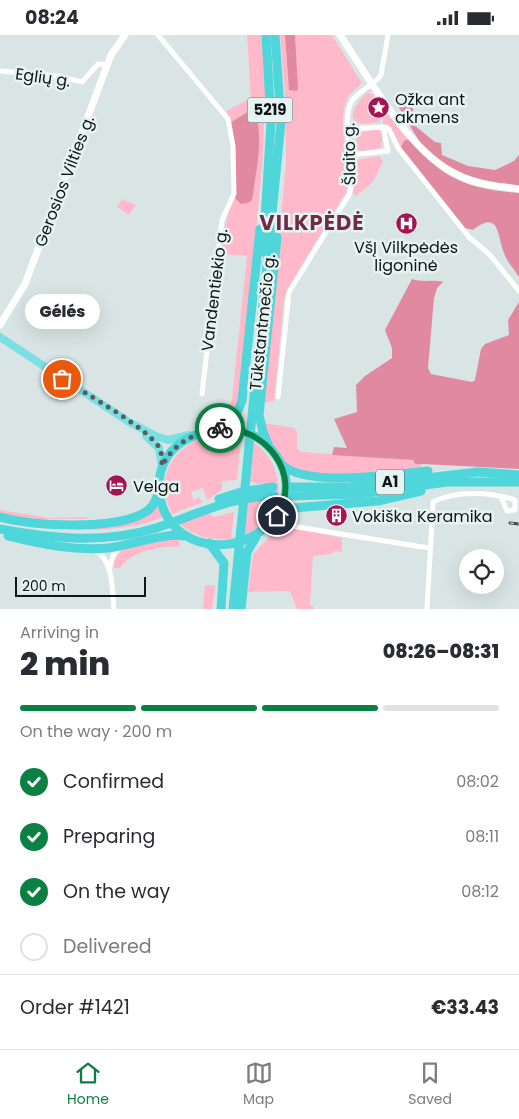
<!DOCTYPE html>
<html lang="en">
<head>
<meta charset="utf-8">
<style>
  body { margin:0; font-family:Poppins,sans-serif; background:#f2f2f3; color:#2b2b33; height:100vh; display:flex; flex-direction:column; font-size:19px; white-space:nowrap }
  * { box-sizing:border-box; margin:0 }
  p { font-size:16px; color:#7c7c81 }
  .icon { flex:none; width:28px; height:28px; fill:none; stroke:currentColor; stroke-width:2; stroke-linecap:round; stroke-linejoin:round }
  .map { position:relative; height:574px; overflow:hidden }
  .drawer { display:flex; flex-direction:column; background:#fff; flex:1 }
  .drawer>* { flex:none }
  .tools { position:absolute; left:459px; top:514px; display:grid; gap:10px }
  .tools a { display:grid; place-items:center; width:45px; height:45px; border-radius:50%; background:#fff; box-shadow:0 5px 20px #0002; font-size:25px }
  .scale { position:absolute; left:15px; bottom:12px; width:131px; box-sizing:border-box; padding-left:5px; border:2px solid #111515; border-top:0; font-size:14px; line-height:18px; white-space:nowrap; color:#111515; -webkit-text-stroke:4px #e6f3f3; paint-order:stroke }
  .pin { position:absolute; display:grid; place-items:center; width:42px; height:42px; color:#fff; margin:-21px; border:2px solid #fff; border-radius:50%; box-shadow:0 1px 5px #0007 }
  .courier { position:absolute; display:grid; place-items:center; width:50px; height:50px; margin:-25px; border:4px solid #0b8043; border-radius:50%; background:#fff; color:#222; box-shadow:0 1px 6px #0007 }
  .bubble { position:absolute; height:35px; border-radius:18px; background:#fff; box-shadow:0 5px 20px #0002; font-size:16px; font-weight:800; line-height:35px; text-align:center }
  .head em { font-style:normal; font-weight:800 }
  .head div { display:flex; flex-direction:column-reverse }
  .head { display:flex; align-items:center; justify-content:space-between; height:85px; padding:0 20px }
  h1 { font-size:32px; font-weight:800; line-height:38px }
  .bar { display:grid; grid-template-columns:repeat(4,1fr); gap:8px 5px; align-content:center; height:60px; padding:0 20px }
  .bar i { height:6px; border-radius:4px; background:#e1e1e2 }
  .bar .active { background:#0b8043 }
  .bar p { grid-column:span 4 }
  .line { display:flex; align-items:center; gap:12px; padding:0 20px; border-top:1px solid #e1e1e2 }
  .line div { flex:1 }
  ol { padding:0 20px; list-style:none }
  li { display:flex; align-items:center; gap:15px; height:55px }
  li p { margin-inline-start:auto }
  li .icon { padding:5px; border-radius:50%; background:#0b8043; color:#fff; stroke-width:4 }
  li:last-child { color:#7c7c81 }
  li i { width:28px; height:28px; border:2px solid #e1e1e2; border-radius:50% }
  .status { display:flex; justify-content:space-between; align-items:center; height:35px; padding:0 25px; background:#fff; direction:ltr }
  .status svg { height:14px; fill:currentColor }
  .menu { display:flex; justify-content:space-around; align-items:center; height:70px; border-top:1px solid #e1e1e2; background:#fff; font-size:14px; color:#7c7c81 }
  .menu a { display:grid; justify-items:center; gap:2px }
  .menu .active { color:#0b8043 }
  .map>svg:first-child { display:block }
</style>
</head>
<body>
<div class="status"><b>08:24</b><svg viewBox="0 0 49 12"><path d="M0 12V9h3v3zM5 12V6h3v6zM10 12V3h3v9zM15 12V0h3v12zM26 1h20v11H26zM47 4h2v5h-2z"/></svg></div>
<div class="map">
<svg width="519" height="574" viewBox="0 0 519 574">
  <rect width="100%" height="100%" fill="#d9e5e5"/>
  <!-- green -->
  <g fill="#ffb9cb">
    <path d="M247 0H262L265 59 263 122 240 365C233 388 221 383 201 387L202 382 227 375 232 365 247 221 221 219C226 173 244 128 257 83L255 77 251 75 231 87 226 76 251 63Z"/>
    <path d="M280 0H285L289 55 298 53 295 0H332L362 48C358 53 351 57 348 62 334 91 355 127 346 157L287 255 284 264 274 366 264 368 286 128 285 59Z"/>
    <polygon points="367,55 373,55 409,104 404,106 401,112 388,89 383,89 382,72 372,56 364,57"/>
    <path d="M367 58 372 59 381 73 380 87C375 87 365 90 359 88 344 84 360 63 367 58Z"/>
    <polygon points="378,94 383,99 381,113 361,116 357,114 356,98"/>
    <polygon points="380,121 383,127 373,147 356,161 353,159 356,125"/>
    <polygon points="122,164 136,170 129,180 117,172"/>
    <path d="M264 388 294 393 297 396V414L302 417 413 425 415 429H422L421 434C389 437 316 447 288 431 277 424 266 400 264 388Z"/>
    <path d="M222 398 241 402 237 445 222 446V455L207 465 203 453 191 457 194 466 198 462 203 467 172 479C151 436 179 404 222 398Z"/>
    <path d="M254 407C280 426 290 468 261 491 257 495 250 498 244 501L247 467 274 464 272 449H257L250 446Z"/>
    <path d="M158 472 163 482C113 501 66 495 15 488L56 492 151 478Z"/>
    <polygon points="0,475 50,483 89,482 86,484 36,484 0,479"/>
    <path d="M234 477 231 504C210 505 195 502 179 488L209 478 214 482Z"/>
    <polygon points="281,490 342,503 342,517 334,516 332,519 313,521 310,570 313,570 313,574 297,574 290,556 248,557 253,519"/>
    <path d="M170 504 179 505 180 512C161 510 131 516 120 533H114V525L122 515Z"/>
    <polygon points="205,550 215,551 212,574 203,574"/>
  </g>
  <!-- forest -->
  <g fill="#e089a1">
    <polygon points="285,0 295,0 298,53 297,56 289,55"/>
    <path d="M401 70 413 73 414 90 435 107 441 108 442 120 468 131 495 135 514 126 519 120V151C485 147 452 140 427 115 416 104 408 86 399 73Z"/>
    <path d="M251 75 255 77C264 105 256 136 252 165L248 168 241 169 234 162 235 113 231 87Z"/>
    <path d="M409 104C442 144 468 154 519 158V242C514 234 507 227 504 218 497 201 500 174 473 195L465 193 401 112 404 106Z"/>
    <path d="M412 244C423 248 432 244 443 247L437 253 434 263 428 333 431 339 472 347 475 345 481 314 485 309 509 300 508 285 519 267V434L422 429H415L413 425 332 420 334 412 347 413 334 384 357 377 356 350 365 341 392 323V313L385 295Z"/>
  </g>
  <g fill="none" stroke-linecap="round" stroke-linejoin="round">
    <!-- minor -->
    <g stroke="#fff" stroke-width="5">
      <polyline points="158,0 228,84 233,111 234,159 222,185 202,359"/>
      <polyline points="0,36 57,41 82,47 98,29 108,30"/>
      <polyline points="383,92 389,94 398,113 469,202 490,220 519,256"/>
      <polyline points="349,94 383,92 388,116 350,120"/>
      <path d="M278 362 289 257 349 160C358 134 339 87 352 66 359 55 374 51 381 40L388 0"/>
      <polyline points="271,488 280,486 291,491 429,513"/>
      <path d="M95 515C114 526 112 555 114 574"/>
      <polyline points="109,534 114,519 119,513"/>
      <path d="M427 574 433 467C456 455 491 457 515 465V475L507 476 501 462"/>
    </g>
    <!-- secondary -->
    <g stroke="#fff" stroke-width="7">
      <path d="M340 0C371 45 408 118 460 141 478 150 499 151 519 154"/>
      <polyline points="0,290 25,249 111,20 125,0"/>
    </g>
    <!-- primary -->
    <g stroke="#7be0e3" stroke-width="8">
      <polyline points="0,302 129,387 158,402 168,405 189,400"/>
      <polyline points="146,401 159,413 162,431"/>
    </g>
    <!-- trunk -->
    <g stroke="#4fd6da" stroke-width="9">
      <polyline points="263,217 271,87 266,0"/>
      <path d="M220 393C238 393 255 398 268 411 323 467 241 537 183 499 154 479 150 432 178 410 190 400 205 396 220 393Z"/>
      <polyline points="220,393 236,380 242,366 260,194"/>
      <polyline points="268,409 263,397 259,380 277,202"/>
      <path d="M282 430C308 453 394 439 428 436"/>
      <polyline points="289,452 349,452 478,437 519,440"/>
      <polyline points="288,461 360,459 447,447 519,447"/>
      <polyline points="219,464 241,457 273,452"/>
      <polyline points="278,481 293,473 378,466 421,456"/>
      <path d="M0 482C34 491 111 495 142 479 151 475 156 467 158 458"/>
      <path d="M0 494C52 504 105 509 156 493 196 480 231 461 274 461"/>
      <path d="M8 501C40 509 74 516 108 513 129 511 166 497 184 501"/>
      <polyline points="209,508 224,528 221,574"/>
      <polyline points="233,574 281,87 275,0"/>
      <polyline points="241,574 247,517 256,502"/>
    </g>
    <defs>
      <polyline id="rail" points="510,488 519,489"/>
    </defs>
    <!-- rail casing -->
    <use href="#rail" stroke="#444a4a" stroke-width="3"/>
    <!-- rail -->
    <use href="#rail" stroke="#e6f3f3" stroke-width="1" stroke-dasharray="4" stroke-linecap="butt"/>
  </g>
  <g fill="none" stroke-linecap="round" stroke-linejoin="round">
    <!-- done -->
    <path stroke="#575e5e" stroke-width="5" stroke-dasharray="0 9" d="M62 344C85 358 146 392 159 412 162 418 162 424 162 431 175 407 194 398 220 393"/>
    <!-- route -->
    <path stroke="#0b8043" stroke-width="6" d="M220 393C265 392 303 438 277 481"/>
  </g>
  <!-- icons -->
  <defs>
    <symbol id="sight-disc" viewBox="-11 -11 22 22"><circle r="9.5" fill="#a41353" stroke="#e6f3f3"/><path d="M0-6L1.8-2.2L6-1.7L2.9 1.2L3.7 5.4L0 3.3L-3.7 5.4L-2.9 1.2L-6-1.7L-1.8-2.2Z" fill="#fff"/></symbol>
    <symbol id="hospital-disc" viewBox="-11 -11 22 22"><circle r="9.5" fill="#a41353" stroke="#e6f3f3"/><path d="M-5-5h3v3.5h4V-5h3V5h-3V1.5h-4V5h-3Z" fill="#fff"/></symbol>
    <symbol id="hotel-disc" viewBox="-11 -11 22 22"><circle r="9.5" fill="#a41353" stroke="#e6f3f3"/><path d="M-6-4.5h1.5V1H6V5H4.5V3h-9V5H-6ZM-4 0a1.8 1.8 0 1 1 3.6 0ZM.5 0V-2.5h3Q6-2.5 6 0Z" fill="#fff"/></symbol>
    <symbol id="building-disc" viewBox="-11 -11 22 22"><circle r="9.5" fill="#a41353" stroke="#e6f3f3"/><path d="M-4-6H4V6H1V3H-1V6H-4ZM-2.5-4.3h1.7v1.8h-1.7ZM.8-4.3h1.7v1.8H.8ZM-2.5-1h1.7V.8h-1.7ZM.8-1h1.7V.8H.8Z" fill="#fff"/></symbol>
  </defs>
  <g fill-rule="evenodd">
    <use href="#sight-disc" x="366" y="60" width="25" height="25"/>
    <use href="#hospital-disc" x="394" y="176" width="25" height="25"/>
    <use href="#hotel-disc" x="104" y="438" width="25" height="25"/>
    <use href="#building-disc" x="324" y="468" width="25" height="25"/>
  </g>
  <g text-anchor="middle" stroke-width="5" stroke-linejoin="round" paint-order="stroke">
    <!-- shield labels -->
    <g fill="#e6f3f3" stroke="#515858" stroke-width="1">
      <rect x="247.5" y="62.5" width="45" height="25" rx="4"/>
      <rect x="376" y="434.5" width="28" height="25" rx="4"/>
    </g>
    <g font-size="15" font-weight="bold" fill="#111515">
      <text x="270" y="80">5219</text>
      <text x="390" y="452">A1</text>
    </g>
    <!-- street labels -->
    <g font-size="16" fill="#111515" stroke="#e6f3f3">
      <text transform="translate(43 42) rotate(8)" y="6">Eglių g.</text>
      <text transform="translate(349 119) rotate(-91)" y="6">Šlaito g.</text>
      <text transform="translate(64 146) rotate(-69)" y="6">Gerosios Vilties g.</text>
      <text transform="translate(214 255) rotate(-83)" y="6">Vandentiekio g.</text>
      <text transform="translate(262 287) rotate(-84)" y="6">Tūkstantmečio g.</text>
    </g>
    <!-- poi labels -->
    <g font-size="16" fill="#111515" stroke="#e6f3f3" text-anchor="start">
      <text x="395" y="70">Ožka ant<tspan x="395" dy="18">akmens</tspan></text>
      <text x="406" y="218" text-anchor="middle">VšĮ Vilkpėdės<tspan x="406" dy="18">ligoninė</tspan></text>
      <text x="133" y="457">Velga</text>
      <text x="352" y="487">Vokiška Keramika</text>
    </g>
    <!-- district labels -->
    <g font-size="21" font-weight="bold" letter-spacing="1" fill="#702b42" stroke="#e6f3f3">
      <text x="312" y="195">VILKPĖDĖ</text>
    </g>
  </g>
</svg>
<div class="tools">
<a><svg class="icon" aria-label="locate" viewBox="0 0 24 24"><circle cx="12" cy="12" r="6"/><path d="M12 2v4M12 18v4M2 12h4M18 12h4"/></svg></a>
</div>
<div class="scale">200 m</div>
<div class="pin" style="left:62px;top:344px;background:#ea580c"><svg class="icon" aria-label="bag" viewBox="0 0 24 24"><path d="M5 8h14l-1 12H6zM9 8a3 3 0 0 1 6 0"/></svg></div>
<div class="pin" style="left:277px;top:481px;background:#1f2937"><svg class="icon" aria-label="home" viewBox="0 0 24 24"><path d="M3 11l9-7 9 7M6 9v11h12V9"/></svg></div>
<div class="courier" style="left:220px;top:393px"><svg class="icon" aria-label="bike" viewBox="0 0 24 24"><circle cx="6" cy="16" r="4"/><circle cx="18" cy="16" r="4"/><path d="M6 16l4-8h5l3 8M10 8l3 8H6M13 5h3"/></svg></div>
<div class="bubble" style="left:25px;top:259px;width:75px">Gélés</div>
</div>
<section class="drawer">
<div class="head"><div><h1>2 min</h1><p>Arriving in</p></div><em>08:26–08:31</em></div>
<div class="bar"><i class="active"></i><i class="active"></i><i class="active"></i><i></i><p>On the way · 200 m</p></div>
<ol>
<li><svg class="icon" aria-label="check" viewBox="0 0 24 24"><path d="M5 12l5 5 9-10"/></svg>Confirmed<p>08:02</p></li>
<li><svg class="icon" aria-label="check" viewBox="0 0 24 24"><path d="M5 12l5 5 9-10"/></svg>Preparing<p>08:11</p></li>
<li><svg class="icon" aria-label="check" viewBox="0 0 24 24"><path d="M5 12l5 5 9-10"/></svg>On the way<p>08:12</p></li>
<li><i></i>Delivered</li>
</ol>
<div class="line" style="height:65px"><div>Order #1421</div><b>€33.43</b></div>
</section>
<nav class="menu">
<a class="active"><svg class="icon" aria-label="home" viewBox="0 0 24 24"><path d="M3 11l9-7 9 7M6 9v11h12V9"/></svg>Home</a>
<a><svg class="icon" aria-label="map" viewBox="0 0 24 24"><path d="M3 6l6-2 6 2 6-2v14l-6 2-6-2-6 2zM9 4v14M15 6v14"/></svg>Map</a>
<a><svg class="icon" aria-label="saved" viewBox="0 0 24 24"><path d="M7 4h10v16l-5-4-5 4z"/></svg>Saved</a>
</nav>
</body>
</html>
